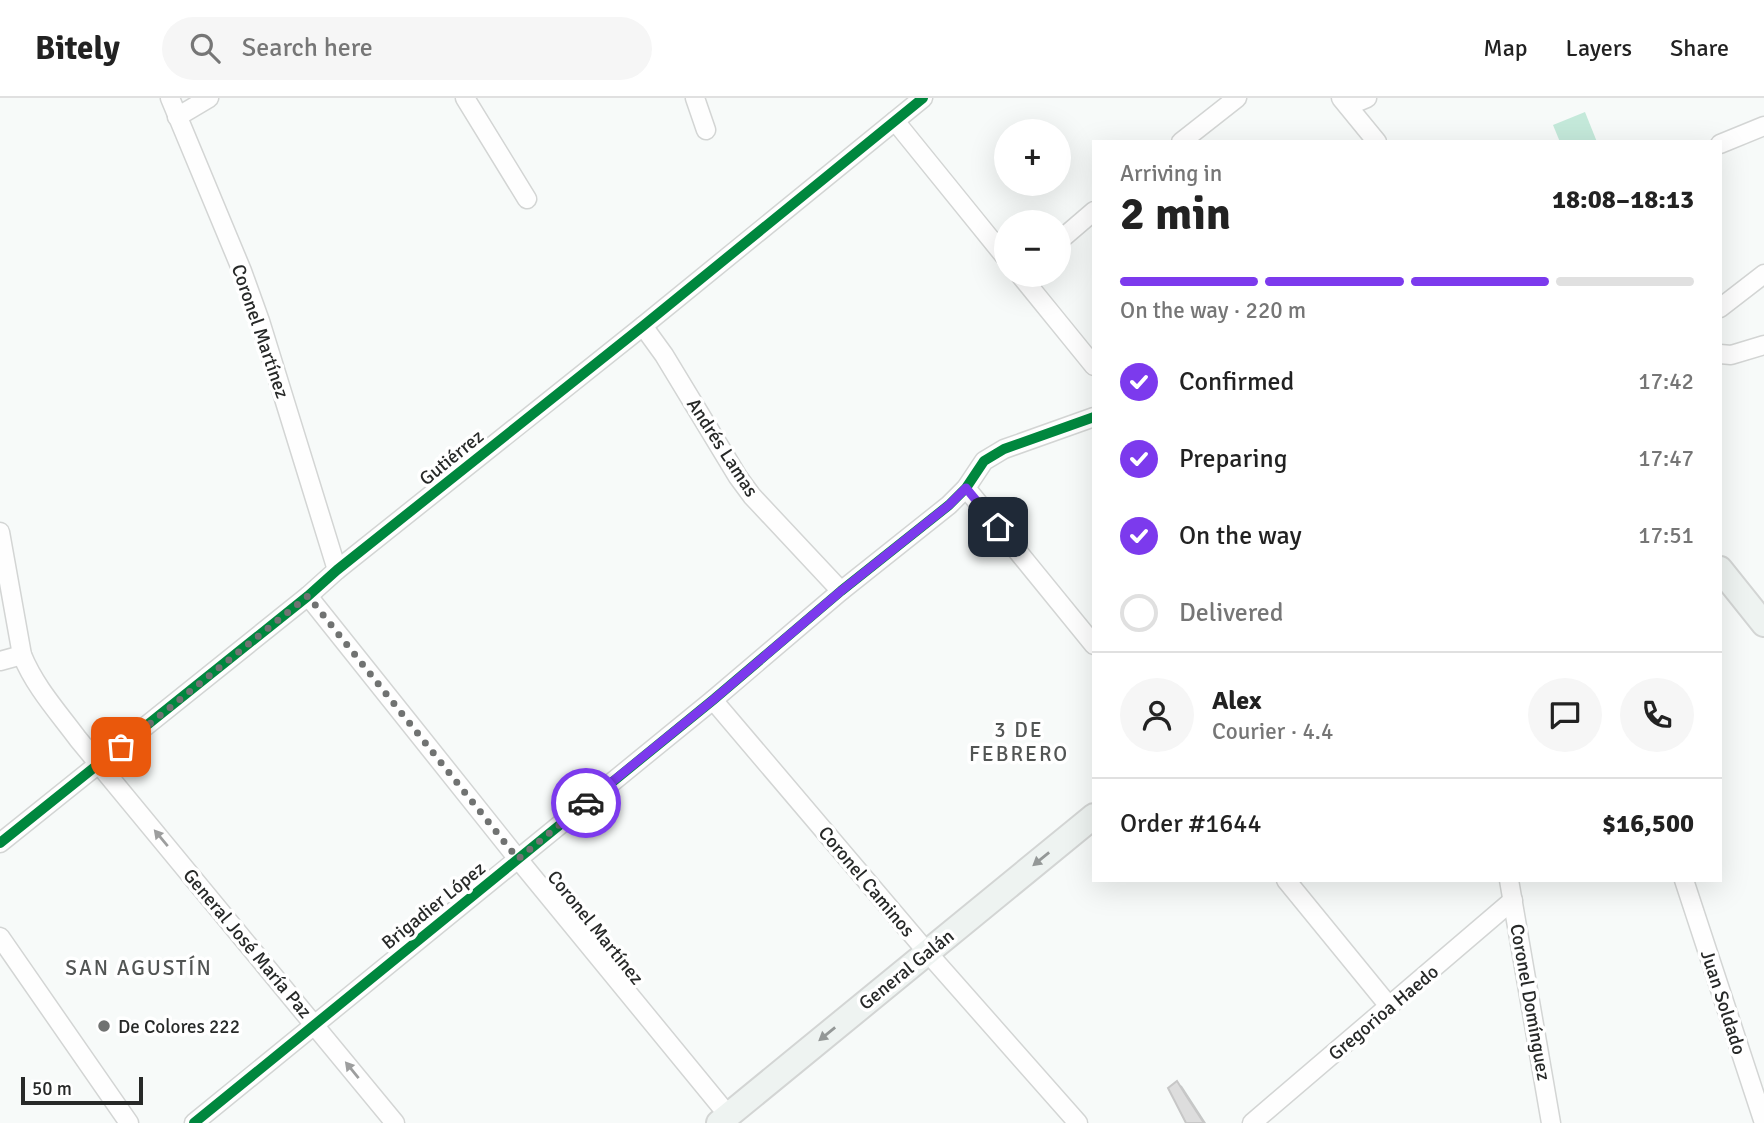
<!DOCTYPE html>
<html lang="en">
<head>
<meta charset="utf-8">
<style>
  body { margin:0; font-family:Signika,sans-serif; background:#f6f6f6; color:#222; height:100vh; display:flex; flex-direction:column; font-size:26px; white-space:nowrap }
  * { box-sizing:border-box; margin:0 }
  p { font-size:23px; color:#767676 }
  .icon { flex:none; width:38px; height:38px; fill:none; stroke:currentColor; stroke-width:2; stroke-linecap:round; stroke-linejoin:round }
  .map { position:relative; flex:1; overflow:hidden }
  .side { position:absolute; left:1092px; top:42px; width:630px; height:742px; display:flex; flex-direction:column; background:#fff; border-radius:0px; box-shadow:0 7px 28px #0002 }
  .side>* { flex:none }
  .fabs { position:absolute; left:994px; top:21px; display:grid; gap:14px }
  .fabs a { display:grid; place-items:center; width:77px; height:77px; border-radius:50%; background:#fff; box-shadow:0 7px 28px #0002; font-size:35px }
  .scale { position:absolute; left:21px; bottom:18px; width:122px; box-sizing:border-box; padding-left:7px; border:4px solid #272928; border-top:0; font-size:19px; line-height:24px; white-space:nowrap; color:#272928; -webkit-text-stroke:5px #fff; paint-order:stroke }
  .pin { position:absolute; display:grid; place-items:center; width:60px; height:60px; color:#fff; margin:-30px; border-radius:14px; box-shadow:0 4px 10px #0006 }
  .courier { position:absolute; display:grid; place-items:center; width:70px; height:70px; margin:-35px; border:5px solid #7c3aed; border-radius:50%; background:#fff; color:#222; box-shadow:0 2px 9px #0007 }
  .head em { font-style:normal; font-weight:800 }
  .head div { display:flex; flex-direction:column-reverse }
  .head { display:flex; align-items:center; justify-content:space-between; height:119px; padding:0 28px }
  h1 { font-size:46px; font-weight:800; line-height:52px }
  .bar { display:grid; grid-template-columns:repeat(4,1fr); gap:10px 7px; align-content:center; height:84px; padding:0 28px }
  .bar i { height:9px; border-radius:5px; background:#e0e0e0 }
  .bar .on { background:#7c3aed }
  .bar p { grid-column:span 4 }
  .line { display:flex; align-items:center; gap:18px; padding:0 28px; border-top:2px solid #e0e0e0 }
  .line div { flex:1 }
  .round { display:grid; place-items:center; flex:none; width:74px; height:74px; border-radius:37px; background:#f6f6f6 }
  ol { padding:0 28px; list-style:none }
  li { display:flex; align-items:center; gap:21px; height:77px }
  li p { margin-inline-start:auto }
  li .icon { padding:7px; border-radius:50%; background:#7c3aed; color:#fff; stroke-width:4 }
  li:last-child { color:#767676 }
  li i { width:38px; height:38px; border:4px solid #e0e0e0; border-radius:50% }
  header { display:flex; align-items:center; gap:42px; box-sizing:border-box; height:98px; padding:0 35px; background:#fff; border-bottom:2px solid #e0e0e0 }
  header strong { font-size:33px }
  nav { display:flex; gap:38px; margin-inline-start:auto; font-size:24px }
  .search { width:490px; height:63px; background:#f6f6f6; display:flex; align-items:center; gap:18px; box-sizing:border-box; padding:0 24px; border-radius:38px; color:#767676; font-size:26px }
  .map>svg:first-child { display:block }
</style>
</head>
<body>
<header>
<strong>Bitely</strong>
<div class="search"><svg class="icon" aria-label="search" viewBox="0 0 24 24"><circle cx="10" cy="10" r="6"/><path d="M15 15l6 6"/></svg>Search here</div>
<nav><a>Map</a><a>Layers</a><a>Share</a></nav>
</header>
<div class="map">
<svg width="1764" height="1025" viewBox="0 0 1764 1025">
  <rect width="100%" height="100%" fill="#f7faf9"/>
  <!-- green -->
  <polygon fill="#c4e9da" points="1585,14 1597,44 1560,44 1553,27"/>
  <!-- shadow -->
  <polygon fill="#0003" points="1177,985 1182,988 1206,1025 1188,1025"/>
  <!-- building -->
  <polygon fill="#ddd" stroke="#c7c7c7" stroke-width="2" points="1177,983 1187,999 1204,1025 1186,1025 1168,990"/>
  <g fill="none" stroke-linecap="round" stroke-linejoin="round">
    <defs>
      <g id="street">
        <polyline points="170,0 242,173 260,223 337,472"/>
        <polyline points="465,0 527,101"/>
        <polyline points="695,0 706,32"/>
        <polyline points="1341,0 1377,44"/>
        <polyline points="1348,8 1367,0"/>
        <polyline points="177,19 209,0"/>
        <polyline points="895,23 1006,160"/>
        <polyline points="1181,44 1237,0"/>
        <polyline points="1720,46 1764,28"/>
        <polyline points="1059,143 1094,113"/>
        <polyline points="1020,177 1094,268"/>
        <polyline points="1720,210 1764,176"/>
        <polyline points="643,228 664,257 738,379 752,398 841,493"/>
        <polyline points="1720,256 1731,257 1764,247"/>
        <polyline points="966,390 1094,547"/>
        <path d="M0 434 22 557C35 589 58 614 78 641L395 1025"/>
        <polyline points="308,498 518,761 728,1017"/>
        <polyline points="0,563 22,557"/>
        <polyline points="713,602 927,854 1078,1025"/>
        <polyline points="0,745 308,498 337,472 643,228 923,0"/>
        <polyline points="1286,782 1389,908"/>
        <polyline points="1509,782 1551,1025"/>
        <polyline points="1684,782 1764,1025"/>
        <polyline points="0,839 129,1025"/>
        <polyline points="194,1025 713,602 841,493 949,407 966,390 984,363 1004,351 1094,319"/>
        <polyline points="1252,1025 1513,802"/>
      </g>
      <g id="secondary">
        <polyline points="1720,471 1764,526"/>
        <polyline points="719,1025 1094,718"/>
      </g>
    </defs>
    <!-- street casing -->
    <use href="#street" stroke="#d3d5d4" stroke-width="21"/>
    <!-- secondary casing -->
    <use href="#secondary" stroke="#d3d5d4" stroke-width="28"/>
    <!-- street -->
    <use href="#street" stroke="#fefefe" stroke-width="18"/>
    <!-- secondary -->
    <use href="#secondary" stroke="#eef3f1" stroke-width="24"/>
    <defs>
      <g id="cycleway">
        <polyline points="0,745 308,498 337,472 643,228 923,0"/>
        <polyline points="194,1025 713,602 841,493 949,407 966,390 984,363 1004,351 1094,319"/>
      </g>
    </defs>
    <!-- cycleway casing -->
    <use href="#cycleway" stroke="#fff" stroke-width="15"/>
    <!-- cycleway -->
    <use href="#cycleway" stroke="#00873e" stroke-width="10"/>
  </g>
  <!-- one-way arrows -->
  <defs><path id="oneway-solid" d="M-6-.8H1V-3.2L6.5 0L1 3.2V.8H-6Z" transform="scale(1.75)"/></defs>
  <g fill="#9d9e9e">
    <use href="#oneway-solid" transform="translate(161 740) rotate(-130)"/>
    <use href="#oneway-solid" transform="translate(352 972) rotate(-129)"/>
  </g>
  <g fill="#949897">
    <use href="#oneway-solid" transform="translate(1041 761) rotate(141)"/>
    <use href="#oneway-solid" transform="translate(827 936) rotate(141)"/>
  </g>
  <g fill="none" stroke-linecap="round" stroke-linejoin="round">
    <!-- done -->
    <polyline stroke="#707271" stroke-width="7" stroke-dasharray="0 12.6" points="121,649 308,498 518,761 586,705"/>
    <!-- route -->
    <polyline stroke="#7c3aed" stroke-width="9" points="586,705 713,602 841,493 949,407 966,390 998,429"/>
  </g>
  <!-- markers -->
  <circle fill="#707271" stroke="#fff" stroke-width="2.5" cx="104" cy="928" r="7"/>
  <g text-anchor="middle" stroke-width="7" stroke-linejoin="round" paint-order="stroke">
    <!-- street labels -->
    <g font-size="19" fill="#272928" stroke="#fff">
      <text transform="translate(261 233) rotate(71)" y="7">Coronel Martínez</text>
      <text transform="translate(723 349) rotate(57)" y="7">Andrés Lamas</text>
      <text transform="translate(451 359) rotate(-39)" y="7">Gutiérrez</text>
      <text transform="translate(867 783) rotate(50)" y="7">Coronel Caminos</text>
      <text transform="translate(433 807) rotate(-39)" y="7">Brigadier López</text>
      <text transform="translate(596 829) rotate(51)" y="7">Coronel Martínez</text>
      <text transform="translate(248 845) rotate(50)" y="7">General José María Paz</text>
      <text transform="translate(906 871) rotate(-39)" y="7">General Galán</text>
      <text transform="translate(1531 904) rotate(80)" y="7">Coronel Domínguez</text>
      <text transform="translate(1724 904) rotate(72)" y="7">Juan Soldado</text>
      <text transform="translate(1383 914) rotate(-40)" y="7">Gregorioa Haedo</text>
    </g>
    <!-- poi labels -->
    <g font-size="19" fill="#272928" stroke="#fff" text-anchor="start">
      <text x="118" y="935">De Colores 222</text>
    </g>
    <!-- neighbourhood labels -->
    <g font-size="21" letter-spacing="2" fill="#525554" stroke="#fff">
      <text x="1019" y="639">3 DE<tspan x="1019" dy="24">FEBRERO</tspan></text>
      <text x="139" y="877">SAN AGUSTÍN</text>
    </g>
  </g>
</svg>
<div class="fabs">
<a>+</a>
<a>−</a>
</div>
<div class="scale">50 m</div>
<div class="pin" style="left:121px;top:649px;background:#ea580c"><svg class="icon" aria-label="bag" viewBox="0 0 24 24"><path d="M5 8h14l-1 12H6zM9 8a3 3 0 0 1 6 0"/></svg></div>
<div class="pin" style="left:998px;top:429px;background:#1f2937"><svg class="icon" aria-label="home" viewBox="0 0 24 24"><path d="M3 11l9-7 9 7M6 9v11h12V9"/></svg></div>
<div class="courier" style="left:586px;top:705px"><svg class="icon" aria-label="car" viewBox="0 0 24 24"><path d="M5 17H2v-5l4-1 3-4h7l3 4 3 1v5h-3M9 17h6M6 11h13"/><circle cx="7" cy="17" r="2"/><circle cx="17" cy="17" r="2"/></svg></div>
<section class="side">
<div class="head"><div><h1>2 min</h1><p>Arriving in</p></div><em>18:08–18:13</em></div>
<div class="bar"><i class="on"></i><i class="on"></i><i class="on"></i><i></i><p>On the way · 220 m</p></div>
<ol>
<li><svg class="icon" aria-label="check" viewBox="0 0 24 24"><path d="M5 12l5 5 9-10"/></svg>Confirmed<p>17:42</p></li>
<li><svg class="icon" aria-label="check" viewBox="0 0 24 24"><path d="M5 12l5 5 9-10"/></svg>Preparing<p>17:47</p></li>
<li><svg class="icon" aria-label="check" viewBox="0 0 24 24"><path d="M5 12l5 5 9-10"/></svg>On the way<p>17:51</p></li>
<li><i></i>Delivered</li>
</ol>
<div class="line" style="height:126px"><a class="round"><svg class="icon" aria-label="person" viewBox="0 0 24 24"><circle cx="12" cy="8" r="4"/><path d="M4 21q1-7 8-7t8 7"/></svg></a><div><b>Alex</b><p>Courier · 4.4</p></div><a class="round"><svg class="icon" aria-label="chat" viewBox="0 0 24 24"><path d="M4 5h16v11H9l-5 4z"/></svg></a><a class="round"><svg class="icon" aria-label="phone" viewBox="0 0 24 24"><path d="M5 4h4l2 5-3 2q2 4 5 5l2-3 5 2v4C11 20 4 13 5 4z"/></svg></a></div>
<div class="line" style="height:91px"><div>Order #1644</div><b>$16,500</b></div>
</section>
</div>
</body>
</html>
